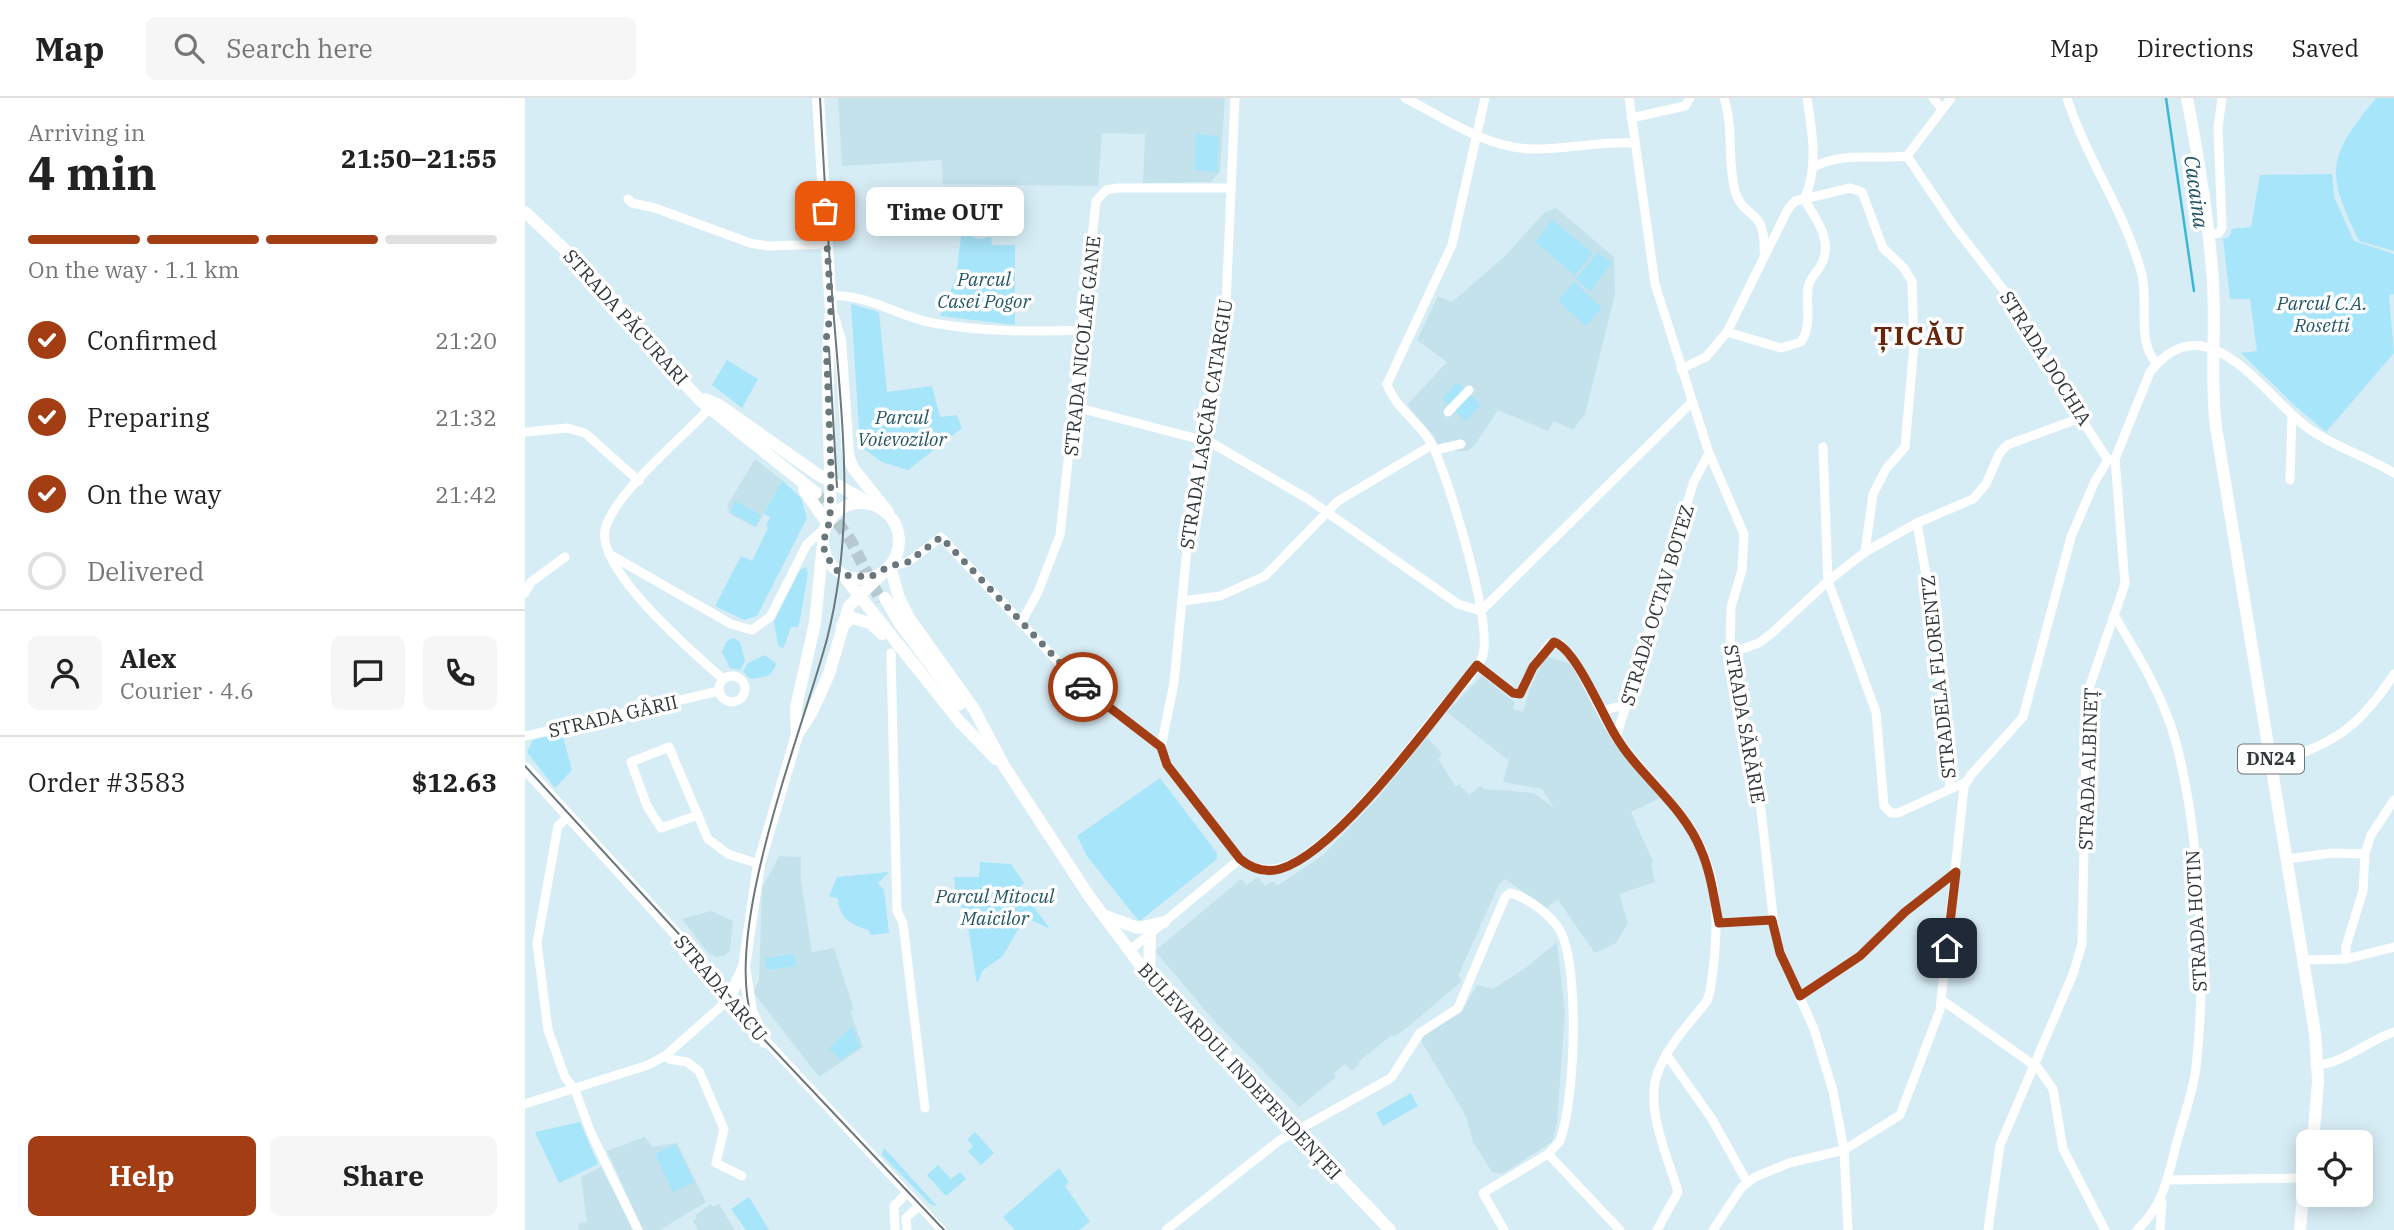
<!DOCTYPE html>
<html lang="en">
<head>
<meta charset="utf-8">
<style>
  body { margin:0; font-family:"IBM Plex Serif",serif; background:#f6f6f6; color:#222; height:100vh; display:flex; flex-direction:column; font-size:26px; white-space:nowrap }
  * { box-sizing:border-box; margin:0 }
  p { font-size:23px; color:#767676 }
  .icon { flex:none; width:38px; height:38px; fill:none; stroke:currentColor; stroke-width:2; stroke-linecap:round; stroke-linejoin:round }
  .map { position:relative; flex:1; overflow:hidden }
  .side { display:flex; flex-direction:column; background:#fff; width:525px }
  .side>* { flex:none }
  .tools { position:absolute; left:1771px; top:1032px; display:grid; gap:14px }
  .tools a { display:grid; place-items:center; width:77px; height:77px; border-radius:10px; background:#fff; box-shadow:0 4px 18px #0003; font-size:35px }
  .pin { position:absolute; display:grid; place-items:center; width:60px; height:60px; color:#fff; margin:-30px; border-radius:14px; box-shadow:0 4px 10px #0006 }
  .courier { position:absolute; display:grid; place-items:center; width:70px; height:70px; margin:-35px; border:5px solid #a33d13; border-radius:50%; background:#fff; color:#222; box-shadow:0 2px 9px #0007 }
  .bubble { position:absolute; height:49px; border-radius:10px; background:#fff; box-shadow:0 4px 18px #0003; font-size:23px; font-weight:800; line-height:49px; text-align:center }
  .overview em { font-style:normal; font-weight:800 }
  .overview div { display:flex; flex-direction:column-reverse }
  .overview { display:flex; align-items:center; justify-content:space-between; height:119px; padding:0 28px }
  h1 { font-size:46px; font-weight:800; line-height:52px }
  .bar { display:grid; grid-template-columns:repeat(4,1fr); gap:10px 7px; align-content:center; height:84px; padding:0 28px }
  .bar i { height:9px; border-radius:5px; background:#e0e0e0 }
  .bar .current { background:#a33d13 }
  .bar p { grid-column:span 4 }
  .line { display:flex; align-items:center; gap:18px; padding:0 28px; border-top:2px solid #e0e0e0 }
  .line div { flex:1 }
  .round { display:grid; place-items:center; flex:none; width:74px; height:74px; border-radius:10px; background:#f6f6f6 }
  ol { padding:0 28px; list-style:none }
  li { display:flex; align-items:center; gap:21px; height:77px }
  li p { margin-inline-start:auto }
  li .icon { padding:7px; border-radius:50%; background:#a33d13; color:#fff; stroke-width:4 }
  li:last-child { color:#767676 }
  li i { width:38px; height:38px; border:4px solid #e0e0e0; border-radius:50% }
  .cta { display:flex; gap:14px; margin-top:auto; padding:14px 28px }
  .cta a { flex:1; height:80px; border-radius:10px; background:#a33d13; color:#fff; font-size:28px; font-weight:800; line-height:80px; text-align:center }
  .cta a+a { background:#f6f6f6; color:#222 }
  header { display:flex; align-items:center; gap:42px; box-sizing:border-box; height:98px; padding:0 35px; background:#fff; border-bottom:2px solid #e0e0e0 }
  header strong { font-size:33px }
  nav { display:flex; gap:38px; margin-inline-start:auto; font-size:24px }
  .search { width:490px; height:63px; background:#f6f6f6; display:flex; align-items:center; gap:18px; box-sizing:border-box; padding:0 24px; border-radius:10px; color:#767676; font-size:26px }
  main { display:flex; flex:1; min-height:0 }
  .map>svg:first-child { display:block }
</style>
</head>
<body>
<header>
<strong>Map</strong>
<div class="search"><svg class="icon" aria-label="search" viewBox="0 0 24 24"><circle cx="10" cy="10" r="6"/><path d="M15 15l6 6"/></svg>Search here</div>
<nav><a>Map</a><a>Directions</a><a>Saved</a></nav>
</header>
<main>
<section class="side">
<div class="overview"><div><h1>4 min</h1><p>Arriving in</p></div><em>21:50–21:55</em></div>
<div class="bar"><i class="current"></i><i class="current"></i><i class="current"></i><i></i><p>On the way · 1.1 km</p></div>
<ol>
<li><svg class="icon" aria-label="check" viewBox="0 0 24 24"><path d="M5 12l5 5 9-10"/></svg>Confirmed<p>21:20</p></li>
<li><svg class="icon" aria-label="check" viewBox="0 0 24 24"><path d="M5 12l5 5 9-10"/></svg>Preparing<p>21:32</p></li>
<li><svg class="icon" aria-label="check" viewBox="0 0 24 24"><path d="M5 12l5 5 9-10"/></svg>On the way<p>21:42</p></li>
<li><i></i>Delivered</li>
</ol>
<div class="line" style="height:126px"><a class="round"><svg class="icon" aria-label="person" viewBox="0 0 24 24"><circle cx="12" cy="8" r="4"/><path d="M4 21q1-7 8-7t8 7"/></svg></a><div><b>Alex</b><p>Courier · 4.6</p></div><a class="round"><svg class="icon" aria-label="chat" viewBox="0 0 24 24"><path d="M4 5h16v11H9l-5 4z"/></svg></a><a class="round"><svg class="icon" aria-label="phone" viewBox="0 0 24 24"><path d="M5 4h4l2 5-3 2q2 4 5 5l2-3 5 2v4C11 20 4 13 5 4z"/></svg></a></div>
<div class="line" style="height:91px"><div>Order #3583</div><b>$12.63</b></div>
<div class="cta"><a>Help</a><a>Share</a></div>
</section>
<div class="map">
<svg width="1869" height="1132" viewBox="0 0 1869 1132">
  <rect width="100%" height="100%" fill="#d7edf5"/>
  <!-- built -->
  <g fill="#c3e2ec">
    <polygon points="313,0 700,0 695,74 686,84 618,85 620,36 577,35 573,88 418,86 417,62 317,68"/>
    <polygon points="1031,110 1089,159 1090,196 1060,316 1048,332 1029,323 1023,333 973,312 949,348 942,353 916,353 909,338 882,307 922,264 892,242 913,198 927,204 979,159 1020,114"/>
    <polygon points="230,361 257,382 231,430 205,416 202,408"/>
    <polygon points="1021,558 1046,566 1088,644 1135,700 1106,714 1128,764 1126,766 1130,784 1094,796 1103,825 1091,845 1070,855 1033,802 1021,810 980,781 974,786 933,878 937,883 883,929 869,939 867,937 833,964 834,967 827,973 820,966 809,975 811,979 774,1009 690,924 630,853 716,781 722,787 733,779 740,788 748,783 752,788 797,758 851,702 902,639 917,656 913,661 931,689 934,686 944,697 955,688 959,691 1009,695 1029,710 1017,691 978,684 986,655 983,662 922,614 957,578 990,605 988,611 998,614 1006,588"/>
    <polygon points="254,758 276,759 276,783 287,854 309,850 329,912 325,913 338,949 294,979 228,894 234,882 237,790"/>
    <polygon points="186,813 208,823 205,853 199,858 191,859 183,855 157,821"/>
    <polygon points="1032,844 1040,914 1032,1025 1027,1044 977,1076 967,1074 948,1044 941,1018 896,943 900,936 936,915 952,887 968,891 1002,869"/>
    <polygon points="120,1039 127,1049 152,1045 181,1104 135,1132 118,1132 82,1053"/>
    <polygon points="76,1069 109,1132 54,1132 53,1125 62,1124 56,1079"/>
    <polygon points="186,1106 188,1109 194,1106 210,1132 173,1132 168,1123 172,1120 170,1117"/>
  </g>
  <!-- green -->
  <g fill="#a7e5fa">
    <path d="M1851 0H1869V153L1834 143C1800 73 1802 60 1851 0Z"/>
    <polygon points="671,36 694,38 692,74 669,72"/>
    <polygon points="1807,76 1809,99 1829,143 1869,156 1869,196 1864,197 1869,255 1801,334 1769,307 1716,255 1732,253 1725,201 1705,201 1698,141 1704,139 1707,131 1726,129 1735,77"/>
    <polygon points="1027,122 1068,155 1050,177 1010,144"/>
    <polygon points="441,136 453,141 466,139 467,147 490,147 490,227 415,218 431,179 436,139"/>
    <polygon points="1073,154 1087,165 1065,193 1051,181"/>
    <polygon points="1049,184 1077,210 1061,228 1033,202"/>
    <polygon points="326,206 354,214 362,294 407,288 415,319 432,317 437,330 383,372 357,364 335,348"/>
    <polygon points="202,262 233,281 217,310 187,287"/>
    <polygon points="932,284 956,307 941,323 917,301"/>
    <polygon points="257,382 276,400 282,420 232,518 219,522 190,508 216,458 227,463 243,430 241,428 245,419 239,416"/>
    <polygon points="210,403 236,417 231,428 205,414"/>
    <polygon points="281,469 283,475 275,522 273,529 266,529 258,551 253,547 249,524 275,472"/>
    <polygon points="208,540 215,544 220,563 215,572 205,570 197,554 201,544"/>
    <path d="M240 557 251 566C247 580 238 579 225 581L218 573 223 565Z"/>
    <polygon points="37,635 47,672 30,690 2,654 8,642"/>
    <polygon points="635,680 692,755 692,761 616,822 613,822 562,758 552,738"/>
    <polygon points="455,764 486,766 499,785 494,789 525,831 500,819 478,858 458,872 452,886 440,810 431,808 429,779 454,779"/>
    <path d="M364 774 353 785 359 792 364 835 346 837 343 832C326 827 313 819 313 800L304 799 312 779Z"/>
    <polygon points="269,856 271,868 242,872 240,860"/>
    <polygon points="327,929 335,949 315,962 304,950"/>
    <polygon points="886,995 893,1008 858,1028 851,1015"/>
    <polygon points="55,1024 73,1066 34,1085 10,1034"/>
    <polygon points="450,1034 469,1055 456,1067 443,1053 448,1048 442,1041"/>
    <polygon points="151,1046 169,1084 148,1094 130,1056"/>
    <polygon points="359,1050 412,1108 405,1106 357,1057"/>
    <polygon points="413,1067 426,1081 435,1074 441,1081 421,1098 402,1077"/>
    <polygon points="534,1070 544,1084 540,1088 565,1124 554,1132 490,1132 478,1119"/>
    <polygon points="224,1099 244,1132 221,1132 206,1111"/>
  </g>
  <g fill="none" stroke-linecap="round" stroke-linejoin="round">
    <!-- stream -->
    <polyline stroke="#3cb6d7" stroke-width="2.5" points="1641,0 1669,193"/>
    <!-- major-tunnel -->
    <polyline stroke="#b6c9d0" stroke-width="12" stroke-dasharray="12 6" stroke-linecap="butt" points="291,395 326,443 356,503"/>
    <!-- minor -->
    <g stroke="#fff" stroke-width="9">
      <path d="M880 0C920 20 959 49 1005 51 1040 52 1074 43 1109 45"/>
      <polyline points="1104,0 1130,186 1184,355 1219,436 1217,472 1206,509 1205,555 1236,712 1250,835 1255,855 1289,931 1308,993 1319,1052 1323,1132"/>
      <path d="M1199 0C1209 30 1202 62 1210 93 1219 123 1241 109 1239 154"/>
      <polyline points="1408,0 1417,11"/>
      <path d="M1542 0C1561 60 1599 112 1616 173 1625 201 1610 245 1632 265"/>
      <polyline points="1106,20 1160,8 1165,0"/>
      <polyline points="1382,58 1429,128 1495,213 1511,251 1583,362"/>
      <polyline points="1382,58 1426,0"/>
      <path d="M1288 69C1320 53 1349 62 1382 58"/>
      <polyline points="103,101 107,105 130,110 225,145 243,148 302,146"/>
      <polyline points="1684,137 1694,135 1697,130 1693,29 1697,0"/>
      <path d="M305 198C341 195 374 219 408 225 458 234 508 234 559 232"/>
      <path d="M1202 234 1256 250 1276 244C1287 228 1281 209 1283 190 1284 180 1292 175 1296 167 1309 143 1291 121 1279 101L1325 90 1337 94 1358 150 1378 169 1387 183 1389 247 1380 349 1361 371 1348 396 1340 454"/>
      <path d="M1156 271 1181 259 1202 234 1263 111 1270 103 1279 101C1294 72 1287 31 1282 0"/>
      <polyline points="550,309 685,344 783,401 933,506 956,513"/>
      <polyline points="923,314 944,292"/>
      <path d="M180 315C152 344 94 392 81 428 66 468 169 555 198 581"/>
      <polyline points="0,334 42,330 60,335 114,383"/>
      <polyline points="1298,349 1303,483 1351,614 1359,708 1366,715 1373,715 1441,684"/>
      <polyline points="910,352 936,346"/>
      <polyline points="1765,382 1767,318"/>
      <polyline points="1392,425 1411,534 1425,691"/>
      <polyline points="84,456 206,526 227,532 245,519 282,446 301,429"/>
      <path d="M365 468 383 464 416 439 551 583 636 649 642 667 715 761C748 787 781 759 807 736 849 698 883 651 919 607 931 593 952 575 958 557 967 522 925 386 909 351 899 327 870 311 862 286L927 147 960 0"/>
      <polyline points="0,495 6,484 40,459"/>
      <polyline points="657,503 695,498 740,478 813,403 907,347"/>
      <polyline points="956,513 1167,304"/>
      <path d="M1589 517C1613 557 1637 596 1650 641 1675 732 1682 875 1671 969 1668 995 1658 1021 1651 1047 1643 1079 1638 1108 1612 1132"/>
      <polyline points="496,525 513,494 535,437 571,103 581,92 592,90 706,90"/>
      <polyline points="366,555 372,813 378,825 400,1010"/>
      <polyline points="1205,555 1234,545 1247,535 1303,483 1340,454 1392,425 1448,401 1461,386 1474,356 1482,347 1558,319"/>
      <path d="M952 567 988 595 995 596 1008 569 1024 546H1035C1061 572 1071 612 1093 642 1114 670 1140 695 1161 724 1198 774 1194 836 1185 894L1182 903C1165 925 1143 947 1133 974 1119 1010 1143 1059 1153 1094L1132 1132"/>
      <circle cx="207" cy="591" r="13"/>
      <polyline points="1077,613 1103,606"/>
      <polyline points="0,638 194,593"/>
      <polyline points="1091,640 1169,383 1184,355"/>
      <polyline points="636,649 649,585 668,388 700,230 710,0"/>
      <path d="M1747 666C1808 645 1833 632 1869 576"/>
      <polyline points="173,717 136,730 122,708 106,664 144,649 183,741 203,756 234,766"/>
      <polyline points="44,718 33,728 12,845 23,932 40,979 50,992 66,1035 113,1132"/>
      <polyline points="1762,761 1807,755 1840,756"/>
      <polyline points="1194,825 1247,822"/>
      <polyline points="604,853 715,761"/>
      <polyline points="1821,861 1821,848 1838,793 1840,756 1846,737 1869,702"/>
      <polyline points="1778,862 1821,861 1869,849"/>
      <polyline points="1275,898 1335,858 1380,814 1431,774"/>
      <polyline points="1417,902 1513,970 1528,991 1538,1051 1580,1132"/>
      <polyline points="1141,956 1187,1021 1222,1084"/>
      <polyline points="140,958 144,961 162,964 174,973 199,1031 191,1065 217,1078"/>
      <path d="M1790 967C1817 967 1843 942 1869 934"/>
      <polyline points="0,1006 123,967 140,958 203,902 417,1132"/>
      <polyline points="1023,1056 1095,1132"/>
      <polyline points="1642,1082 1783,1080"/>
      <polyline points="370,1132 369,1108 382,1095"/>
      <polyline points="382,1132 381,1120 394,1108"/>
      <path d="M641 1132 755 1042 866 980 895 935 933 910 980 799 985 795C1003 799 1032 821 1038 839 1054 881 1050 1001 1035 1043L1023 1056 958 1095 979 1132"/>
      <polyline points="1188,1132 1216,1090 1230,1079 1264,1065 1319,1052 1375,1017 1415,912 1439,689 1445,678 1498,619 1546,439 1570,383 1583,362 1590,361"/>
      <path d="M1463 1132 1475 1047 1548 876 1557 846 1562 596 1600 486 1590 361 1625 274C1683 201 1739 299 1783 330 1809 349 1841 358 1869 375"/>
      <polyline points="1635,1132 1637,1104"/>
    </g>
    <!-- major -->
    <g stroke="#fff" stroke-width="12">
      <path d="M293 0 306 212C299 281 307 352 305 422"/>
      <path d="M1662 0C1674 62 1684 123 1688 185 1691 234 1685 281 1691 329L1790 935 1793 983 1788 1045"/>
      <polyline points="0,114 69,179 122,246 177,304 291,395"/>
      <polyline points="308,219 315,242 323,357 328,370 363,414"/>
      <polyline points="180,301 194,307 292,376 343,404"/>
      <polyline points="279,392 303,426"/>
      <circle cx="336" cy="443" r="38"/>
      <polyline points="365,468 374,500 384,520 449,611 479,668 564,798 624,879 865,1132"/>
      <polyline points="318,477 435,624 471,661"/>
      <polyline points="360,500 375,526 435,606"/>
      <polyline points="317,528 327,520 345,525 357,536"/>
      <polyline points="272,637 287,614 304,576 324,508 356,477"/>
      <polyline points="0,670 173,860 203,902 219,869 234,766 272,637 271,609 290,525 298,445"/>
      <polyline points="580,818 613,830 639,824"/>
      <polyline points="219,869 226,913 240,944"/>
      <polyline points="624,879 625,836"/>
      <polyline points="1775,1132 1783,1037"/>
    </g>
    <!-- tram -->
    <g stroke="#6b787d" stroke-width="2">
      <polyline points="304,250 312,389"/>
      <polyline points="0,668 175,859 233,935 419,1132"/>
      <path d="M233 935C188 853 278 632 302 541 330 430 318 333 309 221 303 148 299 74 295 0"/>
    </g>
  </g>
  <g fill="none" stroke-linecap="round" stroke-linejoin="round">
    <!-- done -->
    <polyline stroke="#6a777c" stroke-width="7" stroke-dasharray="0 12.6" points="300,113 306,212 301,242 306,371 305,422 298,445 300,455 309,470 318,477 345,479 365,468 383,464 416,439 558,589"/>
    <!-- route -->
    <path stroke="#a33d13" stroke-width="9" d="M558 589 636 649 642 667 715 761C727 771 740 775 755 771 814 754 911 617 952 567L988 595 995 596 1008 569 1029 544C1051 551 1077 616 1090 637 1114 678 1158 707 1176 752 1186 775 1189 801 1194 825L1247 822 1255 855 1275 898 1335 858 1380 814 1431 774 1422 850"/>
  </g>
  <g text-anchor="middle" stroke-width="7" stroke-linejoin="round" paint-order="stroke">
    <!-- shield labels -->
    <rect fill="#fff" stroke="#6e7476" stroke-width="2" x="1713" y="646.5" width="66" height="29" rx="5"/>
    <g font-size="18" font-weight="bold" fill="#30383b">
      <text x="1746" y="667">DN24</text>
    </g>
    <!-- park labels -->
    <g font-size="19" font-style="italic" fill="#255765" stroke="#fff">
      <text x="459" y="188">Parcul<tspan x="459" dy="22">Casei Pogor</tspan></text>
      <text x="1797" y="212">Parcul C.A.<tspan x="1797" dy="22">Rosetti</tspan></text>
      <text x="377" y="326">Parcul<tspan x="377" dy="22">Voievozilor</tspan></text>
      <text x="470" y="805">Parcul Mitocul<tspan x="470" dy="22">Maicilor</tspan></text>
    </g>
    <!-- street labels -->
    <g font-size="19" fill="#30383b" stroke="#fff">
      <text transform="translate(101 219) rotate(48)" y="7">STRADA PĂCURARI</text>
      <text transform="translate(557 248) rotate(-84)" y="7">STRADA NICOLAE GANE</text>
      <text transform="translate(1521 260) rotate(58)" y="7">STRADA DOCHIA</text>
      <text transform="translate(681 326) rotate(-81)" y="7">STRADA LASCĂR CATARGIU</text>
      <text transform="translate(1132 507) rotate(-73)" y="7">STRADA OCTAV BOTEZ</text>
      <text transform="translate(1413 579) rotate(-96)" y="7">STRADELA FLORENTZ</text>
      <text transform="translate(88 618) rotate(-13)" y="7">STRADA GĂRII</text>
      <text transform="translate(1220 626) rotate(80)" y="7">STRADA SĂRĂRIE</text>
      <text transform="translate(1563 671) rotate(-88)" y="7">STRADA ALBINEȚ</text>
      <text transform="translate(1671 823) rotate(-93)" y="7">STRADA HOTIN</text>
      <text transform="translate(196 890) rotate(50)" y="7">STRADA ARCU</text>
      <text transform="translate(715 973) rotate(47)" y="7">BULEVARDUL INDEPENDENȚEI</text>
    </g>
    <!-- water labels -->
    <g font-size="21" font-style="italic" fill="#225362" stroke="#fff">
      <text transform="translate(1671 94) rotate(82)" y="7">Cacaina</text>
    </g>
    <!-- district labels -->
    <g font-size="26" font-weight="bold" letter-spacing="2" fill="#66260c" stroke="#fff">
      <text x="1395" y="247">ȚICĂU</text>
    </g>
  </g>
</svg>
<div class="tools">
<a><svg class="icon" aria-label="locate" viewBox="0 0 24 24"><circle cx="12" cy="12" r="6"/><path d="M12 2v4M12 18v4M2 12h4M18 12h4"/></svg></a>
</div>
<div class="pin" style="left:300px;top:113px;background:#ea580c"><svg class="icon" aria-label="bag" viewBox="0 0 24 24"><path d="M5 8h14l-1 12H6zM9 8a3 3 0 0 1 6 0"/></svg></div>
<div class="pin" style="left:1422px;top:850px;background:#1f2937"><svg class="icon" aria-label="home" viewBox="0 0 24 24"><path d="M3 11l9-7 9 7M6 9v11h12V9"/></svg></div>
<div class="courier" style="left:558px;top:589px"><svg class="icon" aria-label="car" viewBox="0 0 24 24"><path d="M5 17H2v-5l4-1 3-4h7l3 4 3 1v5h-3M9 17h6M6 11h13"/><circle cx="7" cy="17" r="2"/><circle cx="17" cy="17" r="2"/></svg></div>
<div class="bubble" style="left:341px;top:89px;width:158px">Time OUT</div>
</div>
</main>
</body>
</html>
